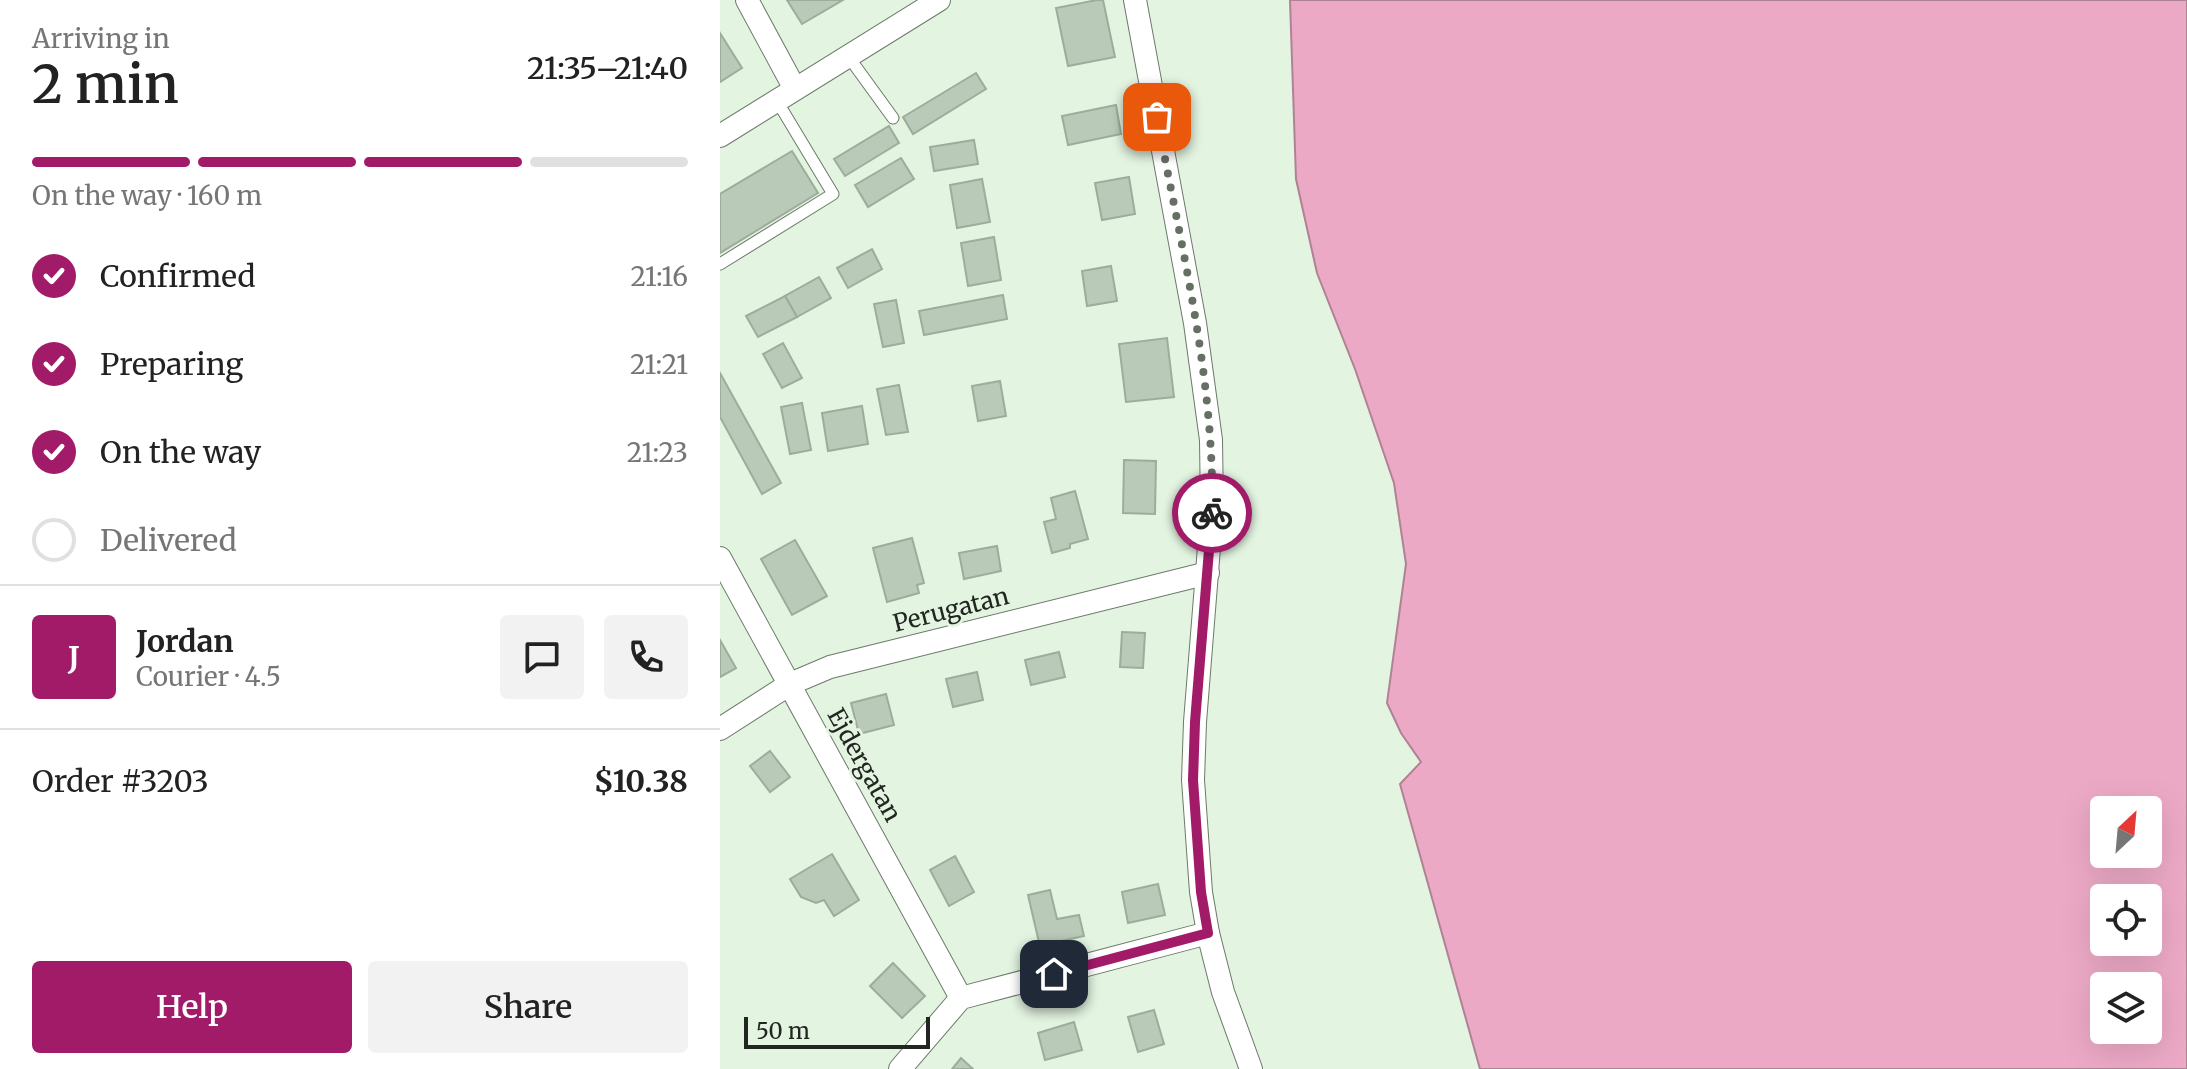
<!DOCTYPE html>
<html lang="en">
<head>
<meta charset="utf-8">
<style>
  body { margin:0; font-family:Merriweather,serif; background:#f2f2f2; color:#222; height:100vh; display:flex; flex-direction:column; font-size:30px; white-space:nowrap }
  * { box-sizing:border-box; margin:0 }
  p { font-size:26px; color:#767676 }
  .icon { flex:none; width:44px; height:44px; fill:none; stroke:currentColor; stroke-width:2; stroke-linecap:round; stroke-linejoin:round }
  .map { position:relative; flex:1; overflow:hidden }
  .side { display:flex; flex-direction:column; background:#fff; width:720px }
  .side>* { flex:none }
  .needle { width:52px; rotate:26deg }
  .fabs { position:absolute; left:1370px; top:796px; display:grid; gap:16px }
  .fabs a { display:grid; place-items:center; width:72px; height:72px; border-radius:8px; background:#fff; box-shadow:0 8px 32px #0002; font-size:40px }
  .scale { position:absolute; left:24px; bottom:20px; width:186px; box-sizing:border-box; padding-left:8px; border:4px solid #212720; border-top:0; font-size:22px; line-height:28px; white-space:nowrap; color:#212720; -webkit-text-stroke:6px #e3f4e1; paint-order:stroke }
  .pin { position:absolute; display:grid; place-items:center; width:68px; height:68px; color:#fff; margin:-34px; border-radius:16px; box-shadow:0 4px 12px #0006 }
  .courier { position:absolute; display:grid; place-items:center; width:80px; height:80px; margin:-40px; border:6px solid #a11b69; border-radius:50%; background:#fff; color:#222; box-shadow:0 2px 10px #0007 }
  .head em { font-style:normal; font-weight:600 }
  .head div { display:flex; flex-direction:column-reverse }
  .head { display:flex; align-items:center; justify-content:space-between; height:136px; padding:0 32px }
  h1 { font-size:52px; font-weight:600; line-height:60px }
  .bar { display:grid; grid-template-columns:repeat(4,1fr); gap:12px 8px; align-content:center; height:96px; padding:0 32px }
  .bar i { height:10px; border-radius:6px; background:#e0e0e0 }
  .bar .current { background:#a11b69 }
  .bar p { grid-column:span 4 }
  .line { display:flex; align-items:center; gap:20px; padding:0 32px; border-top:2px solid #e0e0e0 }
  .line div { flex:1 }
  .round { display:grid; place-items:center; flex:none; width:84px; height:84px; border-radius:8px; background:#f2f2f2 }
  ol { padding:0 32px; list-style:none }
  li { display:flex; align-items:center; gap:24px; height:88px }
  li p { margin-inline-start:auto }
  li .icon { padding:8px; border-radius:50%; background:#a11b69; color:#fff; stroke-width:4 }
  li:last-child { color:#767676 }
  li i { width:44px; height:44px; border:4px solid #e0e0e0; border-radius:50% }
  .primary-button { display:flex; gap:16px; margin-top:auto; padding:16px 32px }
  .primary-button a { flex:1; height:92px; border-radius:8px; background:#a11b69; color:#fff; font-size:32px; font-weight:600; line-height:92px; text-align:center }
  .primary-button a+a { background:#f2f2f2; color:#222 }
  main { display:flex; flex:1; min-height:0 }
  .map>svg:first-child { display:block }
</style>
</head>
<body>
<main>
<section class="side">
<div class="head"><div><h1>2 min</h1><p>Arriving in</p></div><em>21:35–21:40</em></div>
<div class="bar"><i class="current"></i><i class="current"></i><i class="current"></i><i></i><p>On the way · 160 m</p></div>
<ol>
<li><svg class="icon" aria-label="check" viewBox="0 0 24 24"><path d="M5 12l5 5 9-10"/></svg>Confirmed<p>21:16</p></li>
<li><svg class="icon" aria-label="check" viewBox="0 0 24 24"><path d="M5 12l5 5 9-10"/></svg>Preparing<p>21:21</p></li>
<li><svg class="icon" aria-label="check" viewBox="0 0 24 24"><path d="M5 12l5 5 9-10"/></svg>On the way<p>21:23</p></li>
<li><i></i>Delivered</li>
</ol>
<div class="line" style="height:144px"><b class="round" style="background:#a11b69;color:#fff">J</b><div><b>Jordan</b><p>Courier · 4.5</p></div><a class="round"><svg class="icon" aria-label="chat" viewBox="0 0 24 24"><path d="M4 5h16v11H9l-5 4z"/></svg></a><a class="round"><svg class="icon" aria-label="phone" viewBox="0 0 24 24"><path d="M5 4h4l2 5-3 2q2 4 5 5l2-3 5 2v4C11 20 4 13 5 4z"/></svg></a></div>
<div class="line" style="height:104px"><div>Order #3203</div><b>$10.38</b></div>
<div class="primary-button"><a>Help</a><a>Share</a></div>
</section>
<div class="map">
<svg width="1467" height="1069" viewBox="0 0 1467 1069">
  <rect width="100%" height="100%" fill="#e3f4e1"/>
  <!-- water -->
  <path fill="#eca9c6" stroke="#af8294" stroke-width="2" fill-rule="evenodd" d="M570 0H1467V1069H760L680 784 701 762 681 733 667 703 686 564 674 483 635 369 597 273 576 179ZM1384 810H1428V854H1384ZM1384 898H1428V942H1384ZM1384 986H1428V1030H1384Z"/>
  <!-- building -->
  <g fill="#bacab8" stroke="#9ead9b" stroke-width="2">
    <polygon points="67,0 123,0 82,24"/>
    <polygon points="377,0 383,0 395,57 348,66 336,8"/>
    <polygon points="0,33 22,68 0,82"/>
    <polygon points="256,73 266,89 193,134 183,117"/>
    <polygon points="396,105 401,134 348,145 342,116"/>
    <polygon points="169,126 179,143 125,176 114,159"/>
    <polygon points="254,140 258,164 214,171 210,147"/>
    <polygon points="72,151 98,193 0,253 0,194"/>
    <polygon points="181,158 194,179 148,207 135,185"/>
    <polygon points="409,177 415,214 382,220 375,183"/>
    <polygon points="262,179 270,222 237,228 230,185"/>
    <polygon points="274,237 281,280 248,286 241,243"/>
    <polygon points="152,249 162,269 128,288 117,268"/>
    <polygon points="391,266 397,301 367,306 362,271"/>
    <polygon points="99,277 111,298 77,317 65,296"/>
    <polygon points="283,295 287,319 204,335 199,311"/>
    <polygon points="65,296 77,317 38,337 26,316"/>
    <polygon points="176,300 184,343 163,347 154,304"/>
    <polygon points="447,338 454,397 406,402 399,344"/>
    <polygon points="63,343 82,378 62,388 43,354"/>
    <polygon points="0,373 61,483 42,494 0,417"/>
    <polygon points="280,381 286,416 258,421 252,386"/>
    <polygon points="179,385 188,432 166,435 157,389"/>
    <polygon points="82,403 91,450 70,454 61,407"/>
    <polygon points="142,406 148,444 108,451 102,413"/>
    <polygon points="404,460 436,461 435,514 403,513"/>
    <polygon points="355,491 368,539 350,544 350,548 332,553 324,522 336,519 331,498"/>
    <polygon points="192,538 204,583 197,585 199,593 167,602 153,548"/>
    <polygon points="75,540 107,596 72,615 41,559"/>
    <polygon points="277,546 281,571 244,579 239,553"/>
    <polygon points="402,632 425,633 423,668 400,667"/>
    <polygon points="0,640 16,668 0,677"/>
    <polygon points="339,652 345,677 311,685 305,660"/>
    <polygon points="257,672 263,700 233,707 226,679"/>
    <polygon points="166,694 174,725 139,734 131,703"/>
    <polygon points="50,751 70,777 50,792 30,766"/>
    <polygon points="112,854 139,900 114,916 104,900 96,903 81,897 70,879"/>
    <polygon points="235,856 254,892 229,906 210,870"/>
    <polygon points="438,884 445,915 408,923 402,892"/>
    <polygon points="330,890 337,919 359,915 364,936 341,941 342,947 321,951 308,895"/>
    <polygon points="173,963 205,996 182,1018 150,986"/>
    <polygon points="434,1010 444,1044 418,1052 408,1017"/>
    <polygon points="354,1022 362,1050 325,1060 318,1033"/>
    <polygon points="241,1058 253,1069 232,1069"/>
  </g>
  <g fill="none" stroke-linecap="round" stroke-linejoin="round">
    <defs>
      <g id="lane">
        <polyline points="128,56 173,118"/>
        <polyline points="0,264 113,194 57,101"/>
      </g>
      <g id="street">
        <polyline points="27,0 75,89"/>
        <polyline points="415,0 475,323 491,440 492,510 475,722 473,780 481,892 488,933 503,992 531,1069"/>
        <polyline points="0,136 219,0"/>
        <polyline points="0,558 241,998"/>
        <polyline points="0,729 70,684 110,667 488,573"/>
        <polyline points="180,1069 241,998 488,933"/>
      </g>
    </defs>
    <!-- lane casing -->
    <use href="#lane" stroke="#6c7a6a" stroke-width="13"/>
    <!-- street casing -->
    <use href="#street" stroke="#6c7a6a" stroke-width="24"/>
    <!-- lane -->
    <use href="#lane" stroke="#fff" stroke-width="11"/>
    <!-- street -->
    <use href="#street" stroke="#fff" stroke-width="22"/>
  </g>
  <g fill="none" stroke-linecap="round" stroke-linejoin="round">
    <!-- done -->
    <path stroke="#656f64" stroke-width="8" stroke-dasharray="0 14.4" d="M437 117C461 247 495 380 492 513"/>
    <!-- route -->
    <polyline stroke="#a11b69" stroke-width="10" points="334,974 488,933 481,892 473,780 475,722 492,513"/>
  </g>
  <g text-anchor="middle" stroke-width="6" stroke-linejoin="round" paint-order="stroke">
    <!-- street labels -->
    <g font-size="24" fill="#212720" stroke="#e3f4e1">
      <text transform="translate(231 610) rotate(-14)" y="8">Perugatan</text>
      <text transform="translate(144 765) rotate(61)" y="8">Ejdergatan</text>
    </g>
  </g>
</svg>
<div class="fabs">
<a><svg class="needle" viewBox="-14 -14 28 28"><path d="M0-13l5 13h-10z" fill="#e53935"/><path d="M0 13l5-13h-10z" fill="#767676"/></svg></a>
<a><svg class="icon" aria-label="locate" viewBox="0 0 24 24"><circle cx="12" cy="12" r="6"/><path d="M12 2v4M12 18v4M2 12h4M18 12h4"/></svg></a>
<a><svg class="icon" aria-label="layers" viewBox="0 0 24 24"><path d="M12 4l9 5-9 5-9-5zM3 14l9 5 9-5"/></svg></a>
</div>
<div class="scale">50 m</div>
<div class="pin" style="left:437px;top:117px;background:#ea580c"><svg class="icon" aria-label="bag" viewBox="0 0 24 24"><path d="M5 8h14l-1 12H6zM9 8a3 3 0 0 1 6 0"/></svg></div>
<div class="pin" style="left:334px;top:974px;background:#1f2937"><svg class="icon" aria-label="home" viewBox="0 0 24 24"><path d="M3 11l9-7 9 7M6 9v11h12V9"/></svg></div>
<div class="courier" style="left:492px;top:513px"><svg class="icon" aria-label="bike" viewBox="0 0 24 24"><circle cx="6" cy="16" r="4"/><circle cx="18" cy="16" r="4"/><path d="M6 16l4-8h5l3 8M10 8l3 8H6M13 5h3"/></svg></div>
</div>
</main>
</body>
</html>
